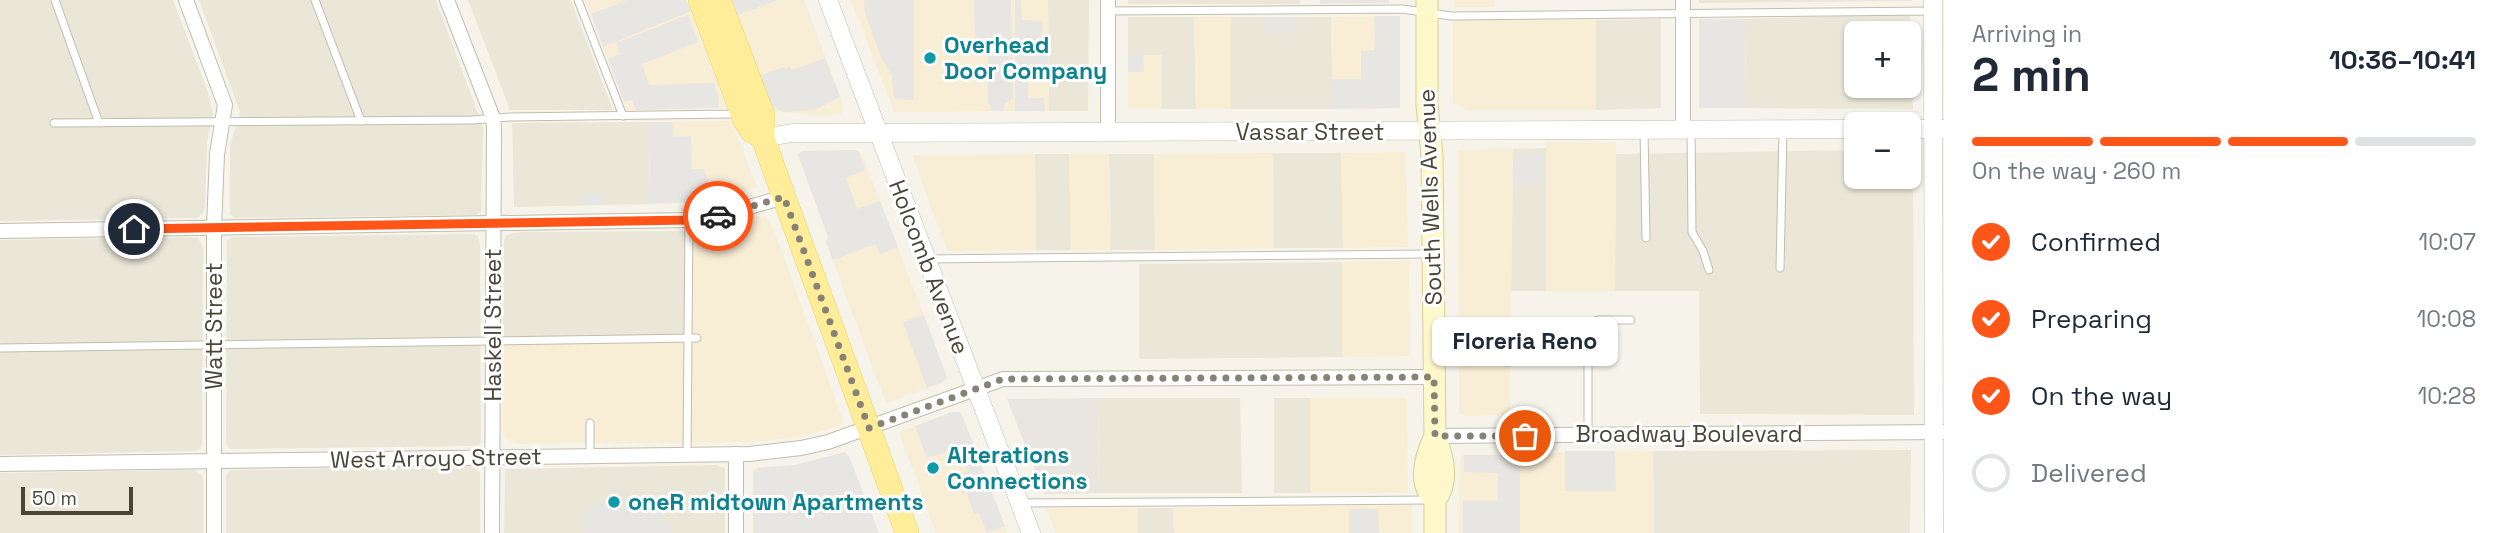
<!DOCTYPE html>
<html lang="en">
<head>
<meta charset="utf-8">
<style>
  body { margin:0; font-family:"Space Grotesk",sans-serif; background:#f6f6f7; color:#1f2937; height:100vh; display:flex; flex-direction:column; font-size:26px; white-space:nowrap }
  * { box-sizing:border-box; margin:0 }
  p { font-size:23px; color:#747a83 }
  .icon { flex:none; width:38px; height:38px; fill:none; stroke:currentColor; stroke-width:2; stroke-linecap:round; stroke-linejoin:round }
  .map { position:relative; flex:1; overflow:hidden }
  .sheet { display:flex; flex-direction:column; background:#fff; width:560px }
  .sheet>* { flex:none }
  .buttons { position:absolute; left:1844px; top:21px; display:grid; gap:14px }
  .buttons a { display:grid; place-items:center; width:77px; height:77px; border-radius:10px; background:#fff; box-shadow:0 2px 5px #0004; font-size:35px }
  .scale { position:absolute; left:21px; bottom:18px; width:112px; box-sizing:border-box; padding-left:7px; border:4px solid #4b4538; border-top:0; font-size:19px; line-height:24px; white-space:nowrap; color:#4b4538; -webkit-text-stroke:5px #fff; paint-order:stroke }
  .pin { position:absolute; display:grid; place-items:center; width:60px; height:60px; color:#fff; margin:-30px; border:4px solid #fff; border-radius:50%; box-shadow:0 2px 7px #0007 }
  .courier { position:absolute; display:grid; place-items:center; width:70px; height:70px; margin:-35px; border:5px solid #ff5518; border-radius:50%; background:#fff; color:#222; box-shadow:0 2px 9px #0007 }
  .bubble { position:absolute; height:49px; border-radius:10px; background:#fff; box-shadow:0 2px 5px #0004; font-size:23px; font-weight:700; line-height:49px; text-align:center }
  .head em { font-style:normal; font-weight:700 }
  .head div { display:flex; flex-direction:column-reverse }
  .head { display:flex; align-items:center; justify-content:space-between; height:119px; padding:0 28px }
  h1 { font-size:46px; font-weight:700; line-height:52px }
  .bar { display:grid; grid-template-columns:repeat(4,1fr); gap:10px 7px; align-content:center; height:84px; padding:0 28px }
  .bar i { height:9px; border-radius:5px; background:#e0e1e3 }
  .bar .active { background:#ff5518 }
  .bar p { grid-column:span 4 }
  ol { padding:0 28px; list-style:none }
  li { display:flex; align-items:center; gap:21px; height:77px }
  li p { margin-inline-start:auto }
  li .icon { padding:7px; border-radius:50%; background:#ff5518; color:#fff; stroke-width:4 }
  li:last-child { color:#747a83 }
  li i { width:38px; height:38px; border:4px solid #e0e1e3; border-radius:50% }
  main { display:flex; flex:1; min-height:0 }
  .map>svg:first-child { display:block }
</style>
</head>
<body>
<main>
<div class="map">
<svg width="1944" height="533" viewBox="0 0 1944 533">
  <rect width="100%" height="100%" fill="#f6f4ea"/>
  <!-- residential -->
  <g fill="#eae7d8" fill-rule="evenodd">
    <polygon points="0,0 173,0 208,92 213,114 207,142 205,208 202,214 197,218 0,221"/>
    <polygon points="199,0 436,0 483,127 481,212 476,215 234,218 230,214 230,145 240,112"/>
    <polygon points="468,0 571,0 613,110 510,110"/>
    <polygon points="1048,0 1089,0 1088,111 1049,111"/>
    <rect x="1128" y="0" width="172" height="4"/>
    <polygon points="1699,0 1912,0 1912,1 1699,3"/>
    <path d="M1910 14 1913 109 1745 108 1746 19ZM1857 33H1909V86H1857Z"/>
    <polygon points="1128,17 1194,17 1196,109 1162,109 1162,55 1128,55"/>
    <polygon points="1231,17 1331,17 1333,109 1231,109"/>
    <polygon points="1661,19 1661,108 1596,110 1596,20"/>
    <polygon points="649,122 650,204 514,207 512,123"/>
    <polygon points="1546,148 1546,291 1511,291 1513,149"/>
    <polygon points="1909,149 1913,149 1914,415 1700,414 1699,291 1615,291 1616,154 1857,150 1857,177 1909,177"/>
    <polygon points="1273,153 1341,153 1343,248 1274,248"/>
    <polygon points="1035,154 1069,154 1071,250 1036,250"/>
    <polygon points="1109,154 1154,154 1155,250 1111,250"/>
    <polygon points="687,231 687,337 503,340 504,240 507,235 520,232"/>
    <polygon points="474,234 478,236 480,243 481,443 477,446 230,449 226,444 227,240 233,237"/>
    <polygon points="191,237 198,238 203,247 202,444 200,449 195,451 0,455 0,240"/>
    <polygon points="1342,262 1342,357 1139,359 1139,264"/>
    <polygon points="1098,398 1240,398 1242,493 1099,493"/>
    <rect x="1274" y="398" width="36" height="95"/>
    <polygon points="1911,450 1910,533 1654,533 1653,451"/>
    <polygon points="716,465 725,468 725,533 504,533 505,469"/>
    <polygon points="474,466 480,473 480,533 226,533 226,477 228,472 233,470"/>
    <polygon points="194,470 203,476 203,533 0,533 0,473"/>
    <polygon points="1138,508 1173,508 1174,533 1138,533"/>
  </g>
  <!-- commercial -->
  <g fill="#f8edd5">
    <polygon points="585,0 686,0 726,108 627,110"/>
    <polygon points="732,0 804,0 843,103 841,114 815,115 774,111"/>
    <polygon points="851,0 1048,0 1049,111 894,112"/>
    <rect x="1454" y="0" width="40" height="7"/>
    <polygon points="1400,16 1400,108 1333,109 1331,17"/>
    <polygon points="1194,17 1231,17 1231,109 1196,109"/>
    <polygon points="1453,20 1596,20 1596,110 1467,110 1453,103"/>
    <rect x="1128" y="55" width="34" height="54"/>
    <polygon points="731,121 757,187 708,202 650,204 649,122"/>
    <polygon points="1546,142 1616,143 1615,291 1546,291"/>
    <polygon points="1513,149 1510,415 1465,416 1459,413 1458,150"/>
    <polygon points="855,150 862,154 946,374 947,378 941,383 886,403 826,242 828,237 798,155 802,151"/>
    <polygon points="1406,152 1408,247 1343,248 1341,153"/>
    <polygon points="1273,153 1274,248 1155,250 1154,154"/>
    <polygon points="1035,154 1036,250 947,251 912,155"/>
    <polygon points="1069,154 1109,154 1111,250 1071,250"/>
    <polygon points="758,216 765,216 771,222 841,414 842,422 840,426 800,437 755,442 517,444 505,438 503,433 503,340 686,337 687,231 705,229"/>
    <polygon points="1409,261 1410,356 1342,357 1342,262"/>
    <polygon points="1310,398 1407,398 1408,493 1310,493"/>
    <polygon points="952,412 960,412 962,415 1007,533 936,533 899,432"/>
    <polygon points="1653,451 1654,533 1459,533 1460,461 1462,455"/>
    <polygon points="1412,505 1412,533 1174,533 1173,508"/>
    <polygon points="1046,508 1138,508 1138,533 1056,533"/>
  </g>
  <!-- industrial -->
  <polygon fill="#e9e5df" points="1098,398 1099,493 1044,494 1007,399"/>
  <!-- parking -->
  <g fill="#e8e6e2">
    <polygon points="627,0 686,0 691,11 603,47 591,14"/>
    <polygon points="732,0 778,0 738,15"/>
    <polygon points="864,0 914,0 914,100 896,99 894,97 892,76 881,57 865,13"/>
    <polygon points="974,0 1011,0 1013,99 1005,103 1003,111 991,111 991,105 988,103 988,46 975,46"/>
    <polygon points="1015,0 1021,0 1022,20 1042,21 1043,43 1048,46 1049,69 1028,69 1028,98 1044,98 1045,111 1015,111"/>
    <polygon points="1320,0 1389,0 1389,3 1320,4"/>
    <polygon points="688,15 698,42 642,64 649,85 714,83 718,95 719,108 636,110 632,100 624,102 608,59 620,54 616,43"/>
    <polygon points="1374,16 1400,16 1400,108 1333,109 1332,79 1361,79 1361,51 1375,50"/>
    <polygon points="1263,17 1298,17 1298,33 1264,34"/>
    <polygon points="1699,19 1746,19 1745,108 1699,108"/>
    <polygon points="1128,55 1143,55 1144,72 1128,72"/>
    <polygon points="825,58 840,97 815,110 783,112 772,105 761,75 784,67 785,69 790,67 792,70"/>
    <polygon points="649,122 672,122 673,137 691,136 692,169 704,169 716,201 650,204"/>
    <polygon points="855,150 859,152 865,170 846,178 857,209 880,201 898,247 880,254 876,244 833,260 826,242 828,237 798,155 802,151"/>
    <rect x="1513" y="154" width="31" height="30"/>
    <polygon points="605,193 600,205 582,205 582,193"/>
    <polygon points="924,315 947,378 941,383 927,388 903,322"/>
    <polygon points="952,412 960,412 962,415 1005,526 987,533 979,513 974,514 967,493 963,494 956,476 968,472 959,448 927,458 915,426"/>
    <polygon points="1565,451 1615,451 1616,491 1565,491"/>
    <polygon points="845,452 849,456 879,533 753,533 753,471 757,468 794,465"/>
    <polygon points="1464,455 1520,455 1520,533 1463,533 1463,501 1498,501 1498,473 1464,472"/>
    <polygon points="661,505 661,519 673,527 673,533 585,533 588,506"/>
    <polygon points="1349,509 1378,509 1379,533 1349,533"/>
  </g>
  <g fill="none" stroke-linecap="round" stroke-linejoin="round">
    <defs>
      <g id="service">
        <polyline points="55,0 99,123"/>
        <polyline points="315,0 361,121"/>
        <polyline points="578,0 623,116"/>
        <polyline points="1108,11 1402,9 1451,16 1932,11"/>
        <polyline points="54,123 472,120 510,117 730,114 739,112"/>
        <polyline points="1644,131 1646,238"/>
        <polyline points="1691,131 1692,232 1703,251 1709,270"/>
        <polyline points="927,259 1429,254"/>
        <polyline points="1780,268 1783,131"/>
        <polyline points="0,348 697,338"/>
        <polyline points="590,423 590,456"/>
        <polyline points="1588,434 1588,332 1591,322 1598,320 1631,320"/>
        <polyline points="687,455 689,220"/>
        <polyline points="1020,503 1428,500"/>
      </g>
      <g id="minor">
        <polyline points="186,0 225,105 217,154 214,228 214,533"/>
        <polyline points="447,0 493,118 494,128 492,533"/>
        <polyline points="1108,0 1108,132"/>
        <polyline points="1683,130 1683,0"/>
        <polyline points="0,231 689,220 722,215 784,197"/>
        <polyline points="1435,436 1944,432"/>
        <polyline points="0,464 749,454 801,448 828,442 1003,379 1434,377"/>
        <polyline points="736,533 736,454"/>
      </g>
      <g id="tertiary">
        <polyline points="828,0 1031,533"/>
        <polyline points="1933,0 1934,533"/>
        <polyline points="1909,129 1944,129"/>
        <polyline points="763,138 792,133 854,133 1857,129"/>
      </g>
      <g id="secondary">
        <path d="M1427 0V105L1432 155 1435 436C1443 456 1450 482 1435 500V533"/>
        <path d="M1435 500C1417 483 1426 455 1435 436"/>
      </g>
      <g id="primary">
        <polyline points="700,0 745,121 752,131 763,138"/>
        <polyline points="719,0 763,115 763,138 784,197 907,533"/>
      </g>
    </defs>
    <!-- service casing -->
    <use href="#service" stroke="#c2bdac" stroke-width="9"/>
    <!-- minor casing -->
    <use href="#minor" stroke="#c2bdac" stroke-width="16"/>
    <!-- tertiary casing -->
    <use href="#tertiary" stroke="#c2bdac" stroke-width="19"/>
    <!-- secondary casing -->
    <use href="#secondary" stroke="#d8ce98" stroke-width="23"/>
    <!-- primary casing -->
    <use href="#primary" stroke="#ebd163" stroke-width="24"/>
    <!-- service -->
    <use href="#service" stroke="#fff" stroke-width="7"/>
    <!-- minor -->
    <use href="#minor" stroke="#fff" stroke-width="14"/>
    <!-- tertiary -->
    <use href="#tertiary" stroke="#fff" stroke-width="18"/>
    <!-- secondary -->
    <use href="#secondary" stroke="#fff8cb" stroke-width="21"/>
    <!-- primary -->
    <use href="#primary" stroke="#ffed9a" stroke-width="23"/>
  </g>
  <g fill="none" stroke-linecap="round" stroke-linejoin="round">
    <!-- done -->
    <polyline stroke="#878276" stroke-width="7" stroke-dasharray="0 12.6" points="718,216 784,197 869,428 1003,379 1434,377 1435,436 1525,436"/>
    <!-- route -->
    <polyline stroke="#ff5518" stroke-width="9" points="134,229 689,220 718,216"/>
  </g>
  <!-- markers -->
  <g fill="#0f9aa8" stroke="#fff" stroke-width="2.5">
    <circle cx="930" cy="58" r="7"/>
    <circle cx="933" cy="468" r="7"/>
    <circle cx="614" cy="502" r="7"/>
  </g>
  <g text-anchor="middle" stroke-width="6" stroke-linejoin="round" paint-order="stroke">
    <!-- culture labels -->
    <g font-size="23" font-weight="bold" fill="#0d838f" stroke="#fff" text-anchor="start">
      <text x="944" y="53">Overhead<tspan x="944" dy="26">Door Company</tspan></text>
      <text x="947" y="463">Alterations<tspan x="947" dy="26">Connections</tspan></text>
      <text x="628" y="510">oneR midtown Apartments</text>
    </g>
    <!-- street labels -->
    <g font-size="23" fill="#4b4538" stroke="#fff">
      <text x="1310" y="140">Vassar Street</text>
      <text transform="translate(1430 197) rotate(-92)" y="8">South Wells Avenue</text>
      <text transform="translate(929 267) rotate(69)" y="8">Holcomb Avenue</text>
      <text transform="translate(493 325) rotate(-90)" y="8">Haskell Street</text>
      <text transform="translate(214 326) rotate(-90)" y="8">Watt Street</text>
      <text x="1689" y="442">Broadway Boulevard</text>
      <text transform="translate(436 458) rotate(-1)" y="8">West Arroyo Street</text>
    </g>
  </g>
</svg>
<div class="buttons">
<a>+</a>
<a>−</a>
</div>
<div class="scale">50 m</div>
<div class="pin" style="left:1525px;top:436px;background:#ea580c"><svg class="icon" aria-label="bag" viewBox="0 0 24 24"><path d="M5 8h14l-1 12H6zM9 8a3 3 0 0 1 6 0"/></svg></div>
<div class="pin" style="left:134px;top:229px;background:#1f2937"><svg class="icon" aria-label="home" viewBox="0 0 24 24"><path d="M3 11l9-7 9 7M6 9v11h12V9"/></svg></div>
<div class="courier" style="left:718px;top:216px"><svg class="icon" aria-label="car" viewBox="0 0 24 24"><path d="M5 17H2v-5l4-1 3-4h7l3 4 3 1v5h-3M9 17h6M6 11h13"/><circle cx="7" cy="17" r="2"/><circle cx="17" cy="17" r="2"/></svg></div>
<div class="bubble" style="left:1432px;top:317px;width:186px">Floreria Reno</div>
</div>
<section class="sheet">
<div class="head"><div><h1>2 min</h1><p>Arriving in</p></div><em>10:36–10:41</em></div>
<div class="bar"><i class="active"></i><i class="active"></i><i class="active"></i><i></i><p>On the way · 260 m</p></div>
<ol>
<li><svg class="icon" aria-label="check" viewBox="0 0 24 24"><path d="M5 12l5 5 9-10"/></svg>Confirmed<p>10:07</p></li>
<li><svg class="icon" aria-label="check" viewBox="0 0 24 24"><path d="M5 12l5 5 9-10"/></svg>Preparing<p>10:08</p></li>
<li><svg class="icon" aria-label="check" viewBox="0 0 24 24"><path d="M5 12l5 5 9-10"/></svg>On the way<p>10:28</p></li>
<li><i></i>Delivered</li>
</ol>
</section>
</main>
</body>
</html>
